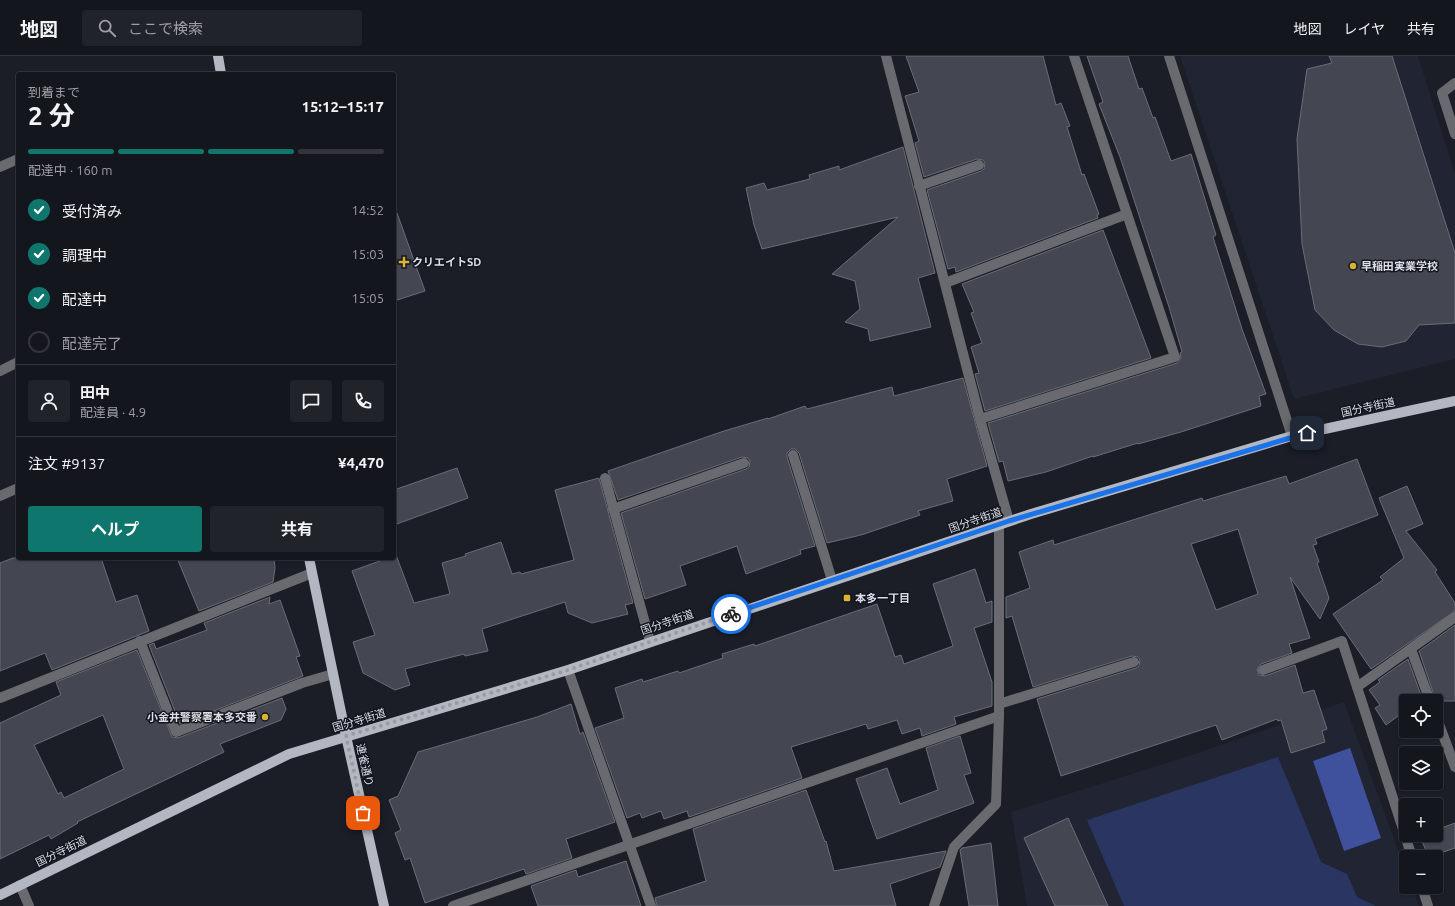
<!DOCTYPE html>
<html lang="ja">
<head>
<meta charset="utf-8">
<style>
  body { margin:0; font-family:Ubuntu,"Noto Sans JP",sans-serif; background:#21232a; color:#f1f3f6; height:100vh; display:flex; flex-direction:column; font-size:15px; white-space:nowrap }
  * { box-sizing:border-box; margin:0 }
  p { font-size:13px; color:#9d9fa4 }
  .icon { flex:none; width:22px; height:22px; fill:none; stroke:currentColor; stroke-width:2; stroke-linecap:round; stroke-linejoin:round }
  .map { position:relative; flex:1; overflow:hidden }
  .drawer { position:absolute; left:16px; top:16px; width:380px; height:488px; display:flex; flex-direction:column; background:#14161d; border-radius:4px; box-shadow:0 1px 3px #0004,0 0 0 1px #33353b }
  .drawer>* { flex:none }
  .buttons { position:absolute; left:1399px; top:638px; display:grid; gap:8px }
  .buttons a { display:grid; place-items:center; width:44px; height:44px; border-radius:4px; background:#14161d; box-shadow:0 1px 3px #0004,0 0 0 1px #33353b; font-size:20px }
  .pin { position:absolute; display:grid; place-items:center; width:34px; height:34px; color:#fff; margin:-17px; border-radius:8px; box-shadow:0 2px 6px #0006 }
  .courier { position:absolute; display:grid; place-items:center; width:40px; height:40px; margin:-20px; border:3px solid #1a73e8; border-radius:50%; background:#fff; color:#222; box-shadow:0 1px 5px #0007 }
  .head em { font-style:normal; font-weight:700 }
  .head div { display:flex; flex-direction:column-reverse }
  .head { display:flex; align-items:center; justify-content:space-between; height:68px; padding:0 12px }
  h1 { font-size:26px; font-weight:700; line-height:30px }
  .bar { display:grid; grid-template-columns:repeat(4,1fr); gap:6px 4px; align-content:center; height:48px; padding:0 12px }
  .bar i { height:5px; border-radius:3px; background:#33353b }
  .bar .on { background:#0f766e }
  .bar p { grid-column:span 4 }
  .line { display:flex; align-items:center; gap:10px; padding:0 12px; border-top:1px solid #33353b }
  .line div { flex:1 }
  .round { display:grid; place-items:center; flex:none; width:42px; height:42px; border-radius:4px; background:#21232a }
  ol { padding:0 12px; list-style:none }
  li { display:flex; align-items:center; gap:12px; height:44px }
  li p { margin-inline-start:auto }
  li .icon { padding:4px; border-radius:50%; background:#0f766e; color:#fff; stroke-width:4 }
  li:last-child { color:#9d9fa4 }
  li i { width:22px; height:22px; border:2px solid #33353b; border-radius:50% }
  .primary-button { display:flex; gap:8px; margin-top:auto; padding:8px 12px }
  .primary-button a { flex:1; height:46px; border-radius:4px; background:#0f766e; color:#fff; font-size:16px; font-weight:700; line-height:46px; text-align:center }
  .primary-button a+a { background:#21232a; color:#f1f3f6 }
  header { display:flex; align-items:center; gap:24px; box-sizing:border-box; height:56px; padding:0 20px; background:#14161d; border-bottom:1px solid #33353b }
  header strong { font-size:19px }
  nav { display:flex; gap:22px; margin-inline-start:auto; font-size:14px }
  .search { width:280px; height:36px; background:#21232a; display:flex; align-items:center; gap:10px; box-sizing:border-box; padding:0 14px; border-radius:4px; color:#9d9fa4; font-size:15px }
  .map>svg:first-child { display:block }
</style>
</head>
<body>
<header>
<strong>地図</strong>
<div class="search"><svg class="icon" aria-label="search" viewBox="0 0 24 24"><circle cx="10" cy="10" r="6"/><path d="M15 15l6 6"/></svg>ここで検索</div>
<nav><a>地図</a><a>レイヤ</a><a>共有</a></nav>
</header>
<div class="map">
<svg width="1455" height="850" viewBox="0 0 1455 850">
  <rect width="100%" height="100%" fill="#1b1e27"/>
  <!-- built -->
  <g fill="#202433">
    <polygon points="1180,0 1418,0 1455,118 1455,303 1294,343"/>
    <polygon points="1344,646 1406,815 1406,831 1412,831 1419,850 1027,850 1011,756 1198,697"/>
  </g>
  <!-- green -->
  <polygon fill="#2a3561" points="1278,701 1321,806 1347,818 1357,841 1376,850 1124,850 1087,764"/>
  <!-- water -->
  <polygon fill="#3f519c" points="1350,692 1381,782 1344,795 1313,705"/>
  <!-- building -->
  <g fill="#444751" stroke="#696d78" fill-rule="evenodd">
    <polygon points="906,0 1043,0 1056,49 1061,47 1070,70 1067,71 1082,119 1084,118 1099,158 1097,159 1098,162 956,216 955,211 948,213 927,134 981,115 984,113 985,107 983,104 977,103 924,121 915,87 919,85 905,40 919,36"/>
    <polygon points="1087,0 1128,0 1139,33 1142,32 1153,62 1155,61 1171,105 1191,98 1216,179 1213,181 1242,273 1266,338 1259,340 1261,350 1181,376 1138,388 1138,387 1093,401 1093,400 1046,416 1008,425 1003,405 999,406 988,367 1177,307 1181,302 1180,297 1182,296 1169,251 1120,101 1099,48 1103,46"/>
    <polygon points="1329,0 1392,0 1455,197 1455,267 1419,269 1406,285 1382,291 1358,288 1334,274 1315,254 1302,188 1297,83 1307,13 1332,7"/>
    <polygon points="903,91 935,217 918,222 931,271 870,285 868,273 845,266 860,253 855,225 832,218 898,161 762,193 754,169 746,132 764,127 767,134 810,123 809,119 839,110 839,114"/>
    <polygon points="397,157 425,235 394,245 394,158"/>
    <polygon points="1103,174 1151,302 985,355 975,318 979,317 971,291 982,287 971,257 974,256 962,228"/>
    <polygon points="963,322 987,410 947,423 953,445 918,455 920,459 861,479 827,487 799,397 795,393 791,393 787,397 787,401 815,490 800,494 801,498 746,518 737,490 680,510 686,529 645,543 621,457 746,413 749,411 750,405 748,402 742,401 618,444 608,415 724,375 768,362 768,363 805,350 807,353 892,331 894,340"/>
    <path d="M1357 403 1378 459 1315 483 1317 488 1313 489 1319 506 1317 507 1329 542 1320 563 1290 521 1310 582 1289 588 1292 597 1261 608 1257 613 1259 619 1265 620 1295 609 1303 637 1314 634 1327 673 1322 675 1325 686 1291 697 1281 664 1278 665 1277 663 1222 684 1216 669 1061 720 1037 643 1136 612 1139 610 1140 604 1138 601 1132 600 1033 631 1012 560 1006 562V541L1030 532 1019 496 1053 484 1054 489 1202 442 1203 445 1286 420 1289 428ZM1238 473 1258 538 1216 554 1191 488Z"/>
    <polygon points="457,412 468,442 394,469 394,434"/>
    <polygon points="599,422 633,547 625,549 628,558 592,567 568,557 565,546 482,573 488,595 465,600 464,598 405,613 410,629 395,634 363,617 353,586 375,579 352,515 388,502 394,502 396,499 414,547 450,538 442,507 466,500 465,498 501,486 512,518 520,516 521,518 574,504 555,434"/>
    <polygon points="1407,430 1423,468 1406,475 1437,514 1435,516 1455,547 1455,555 1371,613 1333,558 1383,524 1380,521 1404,502 1379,442"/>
    <polygon points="13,502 101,502 116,546 137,539 149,575 52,614 45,597 0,615 0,507"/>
    <polygon points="177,502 274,502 275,512 273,526 199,555"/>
    <polygon points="975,513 986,547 992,545 992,566 974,572 992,626 992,650 954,661 956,668 922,680 920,672 902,678 897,664 868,673 866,668 791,691 802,722 689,761 687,755 664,763 661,755 642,762 640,757 627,762 595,672 624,662 615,632 642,623 643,626 678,615 679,617 723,602 722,598 754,588 755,590 877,548 895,601 901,599 904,608 953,590 933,528"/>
    <polygon points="270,541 269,548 280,544 300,600 296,601 303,620 180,668 149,589 154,587 156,593 207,574 204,567"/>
    <polygon points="1455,569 1455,645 1436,645 1419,595"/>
    <path d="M137 594 172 681 178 682 282 642 286 653 281 664 220 688 224 696 77 766 78 767 51 783 49 779 0 803V667L61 639 56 626ZM103 659 124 713 64 742 61 736 58 738 34 689Z"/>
    <polygon points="1408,603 1423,645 1406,645 1406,654 1386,669 1375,652 1380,649 1369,634 1380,626 1378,624"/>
    <polygon points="571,648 580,678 583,676 615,766 566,783 572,802 526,818 524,813 425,847 410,802 405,804 395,777 401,774 389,744 398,740 418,696 537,661"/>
    <polygon points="960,680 971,717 964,719 974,747 877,783 856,723 887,712 900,748 938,734 926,692"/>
    <polygon points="806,734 825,786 826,785 834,815 946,795 940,811 890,828 896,850 657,850 655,842 706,825 693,773"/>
    <polygon points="1068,762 1108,850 1055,850 1024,782"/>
    <polygon points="1455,767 1455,792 1429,801 1419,779 1436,779 1436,774"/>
    <polygon points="991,787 998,850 969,850 960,794 962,792"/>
    <polygon points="626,805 641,850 538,850 531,830 576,814 578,821"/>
  </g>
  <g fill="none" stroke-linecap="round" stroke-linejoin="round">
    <!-- minor -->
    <g stroke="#686a6f" stroke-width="10">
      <polyline points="886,0 980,363 1009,465"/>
      <polyline points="1169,0 1292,380"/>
      <polyline points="1455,27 1442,37 1455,78"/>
      <polyline points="0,111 18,103"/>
      <polyline points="919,130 979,109"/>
      <polyline points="945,227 1127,158"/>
      <polyline points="0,315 18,306"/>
      <polyline points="980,363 1175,301 1074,0"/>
      <polyline points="793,399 832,524"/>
      <polyline points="605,422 650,585"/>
      <polyline points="0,440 18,432"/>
      <polyline points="613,453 744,407"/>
      <polyline points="140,585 176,676 302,627 333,618"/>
      <polyline points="1411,593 1430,645"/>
      <polyline points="568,614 651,850"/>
      <polyline points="1263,614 1342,585 1357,631"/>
      <polyline points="0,642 312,517"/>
      <polyline points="999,648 1134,606"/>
      <polyline points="1436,660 1455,711"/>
      <polyline points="1412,801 1357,631 1455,561"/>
      <polyline points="20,829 29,850"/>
      <polyline points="1422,831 1428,850"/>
      <polyline points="453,850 999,660"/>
      <polyline points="934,850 954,791 996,748 999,660 999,469"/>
    </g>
    <!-- major -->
    <g stroke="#b3b7c1" stroke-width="10">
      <polyline points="218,0 221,18"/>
      <polyline points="309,502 346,680 384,850"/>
      <polyline points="0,839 289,698 568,614 1031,458 1292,380 1455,345"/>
    </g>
  </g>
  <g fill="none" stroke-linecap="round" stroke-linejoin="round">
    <!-- done -->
    <polyline stroke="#999ba2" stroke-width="4" stroke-dasharray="0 7.2" points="363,757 346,680 568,614 731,558"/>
    <!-- route -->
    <polyline stroke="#1a73e8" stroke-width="5" points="731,558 1009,465 1307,377"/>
  </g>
  <!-- markers -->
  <g fill="#dab333" stroke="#12151e" stroke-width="1.5">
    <path d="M402 200h4v4h4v4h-4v4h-4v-4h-4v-4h4z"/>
    <circle cx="1353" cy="210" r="4"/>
    <rect x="843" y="538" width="8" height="8" rx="2"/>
    <circle cx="265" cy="661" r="4"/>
  </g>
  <g text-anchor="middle" stroke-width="3" stroke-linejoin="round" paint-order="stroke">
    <!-- poi labels -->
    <g font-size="11" font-weight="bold" fill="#dddfe5" stroke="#12151e" text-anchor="start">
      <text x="412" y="210">クリエイトSD</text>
      <text x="1361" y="214">早稲田実業学校</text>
      <text x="855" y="546">本多一丁目</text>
      <text x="257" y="665" text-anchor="end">小金井警察署本多交番</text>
    </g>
    <!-- street labels -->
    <g font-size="11" fill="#dddfe5" stroke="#12151e">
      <text transform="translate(1368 351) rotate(-12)" y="4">国分寺街道</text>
      <text transform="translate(975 464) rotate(-19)" y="4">国分寺街道</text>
      <text transform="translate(667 566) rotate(-19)" y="4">国分寺街道</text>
      <text transform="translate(359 664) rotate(-17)" y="4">国分寺街道</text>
      <text transform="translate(365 709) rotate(77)" y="4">連雀通り</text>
      <text transform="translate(61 795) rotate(-26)" y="4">国分寺街道</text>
    </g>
  </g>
</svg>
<div class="buttons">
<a><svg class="icon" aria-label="locate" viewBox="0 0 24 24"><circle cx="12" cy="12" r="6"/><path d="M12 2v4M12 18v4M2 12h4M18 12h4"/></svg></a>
<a><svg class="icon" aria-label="layers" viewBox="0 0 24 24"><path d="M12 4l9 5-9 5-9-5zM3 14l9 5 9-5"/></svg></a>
<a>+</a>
<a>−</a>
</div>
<div class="pin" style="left:363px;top:757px;background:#ea580c"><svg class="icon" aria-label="bag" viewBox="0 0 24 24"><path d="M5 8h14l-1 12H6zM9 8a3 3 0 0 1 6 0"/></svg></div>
<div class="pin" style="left:1307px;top:377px;background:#1f2937"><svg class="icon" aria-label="home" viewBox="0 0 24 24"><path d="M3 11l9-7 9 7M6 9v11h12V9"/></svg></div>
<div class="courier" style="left:731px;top:558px"><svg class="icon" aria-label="bike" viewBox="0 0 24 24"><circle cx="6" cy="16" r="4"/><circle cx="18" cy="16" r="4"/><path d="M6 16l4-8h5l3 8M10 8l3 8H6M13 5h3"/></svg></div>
<section class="drawer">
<div class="head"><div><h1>2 分</h1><p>到着まで</p></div><em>15:12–15:17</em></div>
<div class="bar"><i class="on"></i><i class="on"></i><i class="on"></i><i></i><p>配達中 · 160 m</p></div>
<ol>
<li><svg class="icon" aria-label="check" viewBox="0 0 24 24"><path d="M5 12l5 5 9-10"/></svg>受付済み<p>14:52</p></li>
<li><svg class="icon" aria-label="check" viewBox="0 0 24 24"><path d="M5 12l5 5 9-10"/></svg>調理中<p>15:03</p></li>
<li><svg class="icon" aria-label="check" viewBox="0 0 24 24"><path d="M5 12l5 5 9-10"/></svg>配達中<p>15:05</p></li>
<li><i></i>配達完了</li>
</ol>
<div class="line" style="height:72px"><a class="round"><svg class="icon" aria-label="person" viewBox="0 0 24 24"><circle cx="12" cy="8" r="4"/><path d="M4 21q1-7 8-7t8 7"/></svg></a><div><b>田中</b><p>配達員 · 4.9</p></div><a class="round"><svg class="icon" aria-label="chat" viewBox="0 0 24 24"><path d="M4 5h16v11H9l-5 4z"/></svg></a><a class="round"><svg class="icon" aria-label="phone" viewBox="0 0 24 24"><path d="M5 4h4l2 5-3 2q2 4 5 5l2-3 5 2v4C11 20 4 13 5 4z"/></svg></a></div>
<div class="line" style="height:52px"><div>注文 #9137</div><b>¥4,470</b></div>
<div class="primary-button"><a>ヘルプ</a><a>共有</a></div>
</section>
</div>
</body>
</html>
